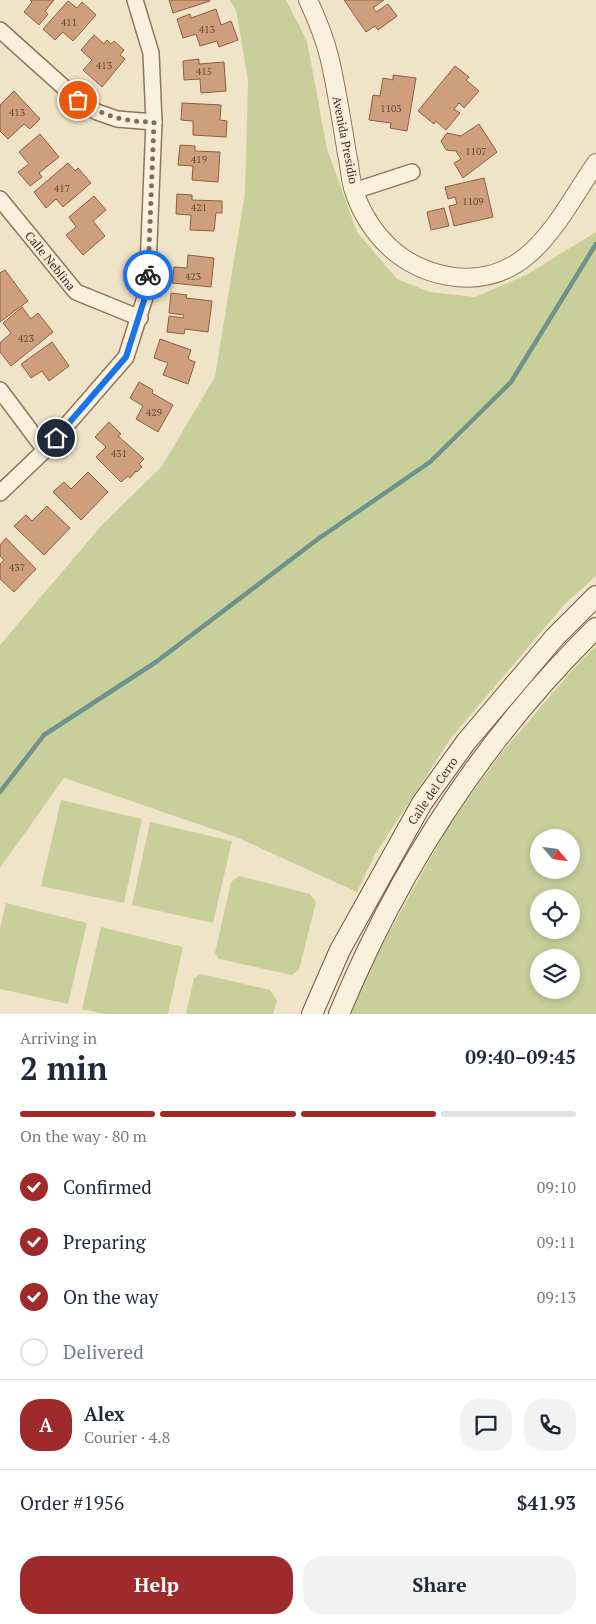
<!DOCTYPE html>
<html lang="en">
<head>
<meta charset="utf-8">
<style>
  body { margin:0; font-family:"PT Serif",serif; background:#f2f2f3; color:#1f2937; height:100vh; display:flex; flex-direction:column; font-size:19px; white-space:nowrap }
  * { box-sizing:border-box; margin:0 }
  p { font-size:16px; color:#747a83 }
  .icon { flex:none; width:28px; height:28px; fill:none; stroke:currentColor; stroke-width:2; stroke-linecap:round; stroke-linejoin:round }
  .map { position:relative; height:1014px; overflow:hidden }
  .panel { display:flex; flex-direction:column; background:#fff; flex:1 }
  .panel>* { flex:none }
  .needle { width:32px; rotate:119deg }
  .fabs { position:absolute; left:530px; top:829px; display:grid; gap:10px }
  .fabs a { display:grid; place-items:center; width:50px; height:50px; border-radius:50%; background:#fff; box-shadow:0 2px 8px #0003; font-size:25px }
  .pin { position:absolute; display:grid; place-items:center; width:42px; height:42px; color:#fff; margin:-21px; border:2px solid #fff; border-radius:50%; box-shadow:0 1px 5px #0007 }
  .courier { position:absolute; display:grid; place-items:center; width:50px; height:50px; margin:-25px; border:4px solid #1a73e8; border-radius:50%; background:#fff; color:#222; box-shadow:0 1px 6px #0007 }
  .headline em { font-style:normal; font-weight:800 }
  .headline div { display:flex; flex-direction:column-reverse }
  .headline { display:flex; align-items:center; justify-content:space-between; height:85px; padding:0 20px }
  h1 { font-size:32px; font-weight:800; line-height:38px }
  .bar { display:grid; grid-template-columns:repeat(4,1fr); gap:8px 5px; align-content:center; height:60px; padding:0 20px }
  .bar i { height:6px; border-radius:4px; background:#e0e1e3 }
  .bar .on { background:#9e2a2b }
  .bar p { grid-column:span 4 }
  .line { display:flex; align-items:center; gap:12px; padding:0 20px; border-top:1px solid #e0e1e3 }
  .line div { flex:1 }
  .round { display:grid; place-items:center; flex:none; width:52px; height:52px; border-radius:20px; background:#f2f2f3 }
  ol { padding:0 20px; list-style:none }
  li { display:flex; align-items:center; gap:15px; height:55px }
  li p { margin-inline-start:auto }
  li .icon { padding:5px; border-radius:50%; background:#9e2a2b; color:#fff; stroke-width:4 }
  li:last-child { color:#747a83 }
  li i { width:28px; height:28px; border:2px solid #e0e1e3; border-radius:50% }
  .action { display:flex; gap:10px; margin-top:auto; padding:10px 20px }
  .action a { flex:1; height:58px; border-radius:20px; background:#9e2a2b; color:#fff; font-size:20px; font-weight:800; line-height:58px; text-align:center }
  .action a+a { background:#f2f2f3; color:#1f2937 }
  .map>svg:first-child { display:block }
</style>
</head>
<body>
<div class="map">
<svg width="596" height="1014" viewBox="0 0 596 1014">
  <rect width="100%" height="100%" fill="#f0e4c8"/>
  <!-- green -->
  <g fill="#c9cf9b" fill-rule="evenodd">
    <polygon points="230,0 286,0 307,41 327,149 357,232 397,279 430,292 475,297 526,275 596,232 596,576 564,605 451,738 374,856 357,892 236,837 64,778 0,868 0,645 102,525 162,466 215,377 245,193 248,81 236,10"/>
    <path d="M596 646V1014H351L366 974 449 825 500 755 574 668ZM539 838H571V870H539ZM539 898H571V930H539ZM539 958H571V990H539Z"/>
    <polygon points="61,800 142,819 124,903 41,886"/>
    <polygon points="150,822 232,841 213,923 132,905"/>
    <polygon points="239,876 310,894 316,902 299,970 292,975 219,959 215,953 231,882"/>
    <polygon points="6,903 87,923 68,1004 0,989 0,928"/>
    <polygon points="101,927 183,947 168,1014 104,1014 82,1009"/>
    <polygon points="201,974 270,990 277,1001 273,1014 186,1014 194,978"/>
  </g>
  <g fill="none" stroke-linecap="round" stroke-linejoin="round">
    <!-- stream -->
    <polyline stroke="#6f938a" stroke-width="4.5" points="0,792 44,735 156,662 318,539 430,462 511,382 596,244"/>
  </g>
  <!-- building -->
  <g fill="#cf9f7d" stroke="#8d5f41">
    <polygon points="30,0 54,0 45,11 48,14 39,25 24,12 32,2"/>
    <polygon points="169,0 210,0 210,1 173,13"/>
    <polygon points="344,0 384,0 373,8 376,12 388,4 397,16 378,30 375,26 366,32"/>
    <polygon points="68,1 77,8 82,2 96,15 73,41 63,32 55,40 43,29"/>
    <polygon points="216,9 221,25 231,21 238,40 219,47 217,41 200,46 196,34 183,38 177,19 190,14 191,18"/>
    <polygon points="94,35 104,44 107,40 111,44 114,41 124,50 120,55 125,59 102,87 83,70 92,60 81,50"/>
    <polygon points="199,59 199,64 224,62 226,91 201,93 200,79 184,80 183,61"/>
    <polygon points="455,66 469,77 466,80 479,91 464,108 459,103 454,109 460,113 446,130 436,121 434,124 418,111"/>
    <polygon points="393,75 416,78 407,131 390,128 391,123 369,120 373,95 380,96 383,78 393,80"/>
    <polygon points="14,91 40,119 30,129 24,124 8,139 0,131 0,105"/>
    <polygon points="182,103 221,105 220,120 227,121 226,137 193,135 193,121 181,120"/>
    <polygon points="479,124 497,152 463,178 454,163 461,159 456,151 446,150 441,141 447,133 461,136"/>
    <polygon points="40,134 59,157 39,173 42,177 30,186 18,172 29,164 19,152"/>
    <polygon points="180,145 195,146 195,151 220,152 218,182 192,180 193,166 178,165"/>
    <polygon points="68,163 75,171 78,168 91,183 63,207 56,199 46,208 34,192"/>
    <polygon points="484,178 493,217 454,226 449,206 457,204 455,197 448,199 445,187"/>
    <polygon points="177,194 192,195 192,200 222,201 222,213 216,213 214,231 190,230 191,215 176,214"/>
    <polygon points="94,196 106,210 93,221 105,236 83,255 66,235 76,227 69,217"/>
    <polygon points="444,208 449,226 431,230 427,212"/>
    <polygon points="188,255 214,258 211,287 172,283 174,267 187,268"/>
    <polygon points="5,270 28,301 0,322 0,273"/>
    <polygon points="171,293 187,295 186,298 212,301 208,332 185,329 184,334 167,332 169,316 183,318 184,315 169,313"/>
    <polygon points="22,307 31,319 38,313 53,332 11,366 0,352 0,343 11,333 3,323"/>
    <polygon points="160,339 191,350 188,359 195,362 188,384 163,375 168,363 154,358"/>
    <polygon points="52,342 69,366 49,381 42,371 31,378 21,364"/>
    <polygon points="139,382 153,390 152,393 173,405 158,432 136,419 143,406 130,398"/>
    <polygon points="109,422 121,434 118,436 144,459 139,464 142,467 137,472 136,471 130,478 128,476 121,482 96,457 106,447 95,437"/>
    <polygon points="88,472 108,492 81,520 53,492 64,482 71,489"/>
    <polygon points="47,506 70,528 44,555 14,526 26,515 32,521"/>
    <polygon points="6,538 36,569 14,592 0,579 0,564 4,560 0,556 0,545"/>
  </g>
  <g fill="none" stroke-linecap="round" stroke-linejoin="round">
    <defs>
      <g id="minor">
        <polyline points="0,30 78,100 97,112 117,119 154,122"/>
        <polyline points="354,191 412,172"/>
        <polyline points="0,199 76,292 140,318"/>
        <polyline points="0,390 45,450"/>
        <polyline points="0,493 45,450 126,357 147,291 154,122 151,53 135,0"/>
      </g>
      <path id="tertiary" d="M308 0C317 19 325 39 330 60 337 91 342 123 347 154 350 166 350 180 354 191 369 235 402 268 448 276 528 290 558 219 596 163"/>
      <g id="secondary">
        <polyline points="312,1014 340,950 422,803 466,742 555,637 596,596"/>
        <path d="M339 1014C399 869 484 738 596 628"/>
      </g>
    </defs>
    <!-- minor casing -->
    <use href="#minor" stroke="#8d765c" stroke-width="18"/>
    <!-- tertiary casing -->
    <use href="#tertiary" stroke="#8d765c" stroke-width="20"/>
    <!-- secondary casing -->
    <use href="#secondary" stroke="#6f573f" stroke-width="22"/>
    <!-- minor -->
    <use href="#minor" stroke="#faf1dc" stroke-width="15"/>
    <!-- tertiary -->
    <use href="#tertiary" stroke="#faf1dc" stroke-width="18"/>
    <!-- secondary -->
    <use href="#secondary" stroke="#faf1dc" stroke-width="20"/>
  </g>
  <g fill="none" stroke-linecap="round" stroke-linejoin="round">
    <!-- done -->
    <path stroke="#7c6e5b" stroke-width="5" stroke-dasharray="0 9" d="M78 100C103 116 125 122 154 122L148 275"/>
    <!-- route -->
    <polyline stroke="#1a73e8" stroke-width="6" points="56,438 126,357 147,291 148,275"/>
  </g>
  <g text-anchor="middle" stroke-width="4.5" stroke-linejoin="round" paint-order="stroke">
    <!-- number labels -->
    <g font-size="10" fill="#624a37">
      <text x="69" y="26">411</text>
      <text x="207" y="33">413</text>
      <text x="104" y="69">413</text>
      <text x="204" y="75">415</text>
      <text x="391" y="112">1103</text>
      <text x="17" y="116">413</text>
      <text x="476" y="155">1107</text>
      <text x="199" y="163">419</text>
      <text x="62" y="192">417</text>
      <text x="473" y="205">1109</text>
      <text x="199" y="211">421</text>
      <text x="193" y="280">423</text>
      <text x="26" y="342">423</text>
      <text x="154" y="416">429</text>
      <text x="119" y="457">431</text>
      <text x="17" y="571">437</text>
    </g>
    <!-- street labels -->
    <g font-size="12" fill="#3d2e20" stroke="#f7eed8">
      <text transform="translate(345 140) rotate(79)" y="4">Avenida Presidio</text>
      <text transform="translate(50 261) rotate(51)" y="4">Calle Neblina</text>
      <text transform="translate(433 791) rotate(-56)" y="4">Calle del Cerro</text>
    </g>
  </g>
</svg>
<div class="fabs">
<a><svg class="needle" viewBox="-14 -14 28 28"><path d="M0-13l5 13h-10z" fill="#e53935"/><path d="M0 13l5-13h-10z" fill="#747a83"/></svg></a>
<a><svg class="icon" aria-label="locate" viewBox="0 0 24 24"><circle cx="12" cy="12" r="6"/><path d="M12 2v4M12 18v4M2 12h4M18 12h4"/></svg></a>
<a><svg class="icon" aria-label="layers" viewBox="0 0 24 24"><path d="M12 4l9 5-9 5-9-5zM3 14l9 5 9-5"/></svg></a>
</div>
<div class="pin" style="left:78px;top:100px;background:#ea580c"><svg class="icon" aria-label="bag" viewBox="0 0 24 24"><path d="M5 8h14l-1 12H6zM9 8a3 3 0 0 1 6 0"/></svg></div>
<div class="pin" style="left:56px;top:438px;background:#1f2937"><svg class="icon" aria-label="home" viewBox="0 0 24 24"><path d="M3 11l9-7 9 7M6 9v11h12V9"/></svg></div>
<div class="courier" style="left:148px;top:275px"><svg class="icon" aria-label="bike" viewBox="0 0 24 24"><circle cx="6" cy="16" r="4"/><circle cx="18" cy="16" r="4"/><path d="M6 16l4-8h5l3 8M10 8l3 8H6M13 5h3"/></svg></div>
</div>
<section class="panel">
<div class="headline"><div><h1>2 min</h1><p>Arriving in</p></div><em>09:40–09:45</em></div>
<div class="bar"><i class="on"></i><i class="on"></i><i class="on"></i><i></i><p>On the way · 80 m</p></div>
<ol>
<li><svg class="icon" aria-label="check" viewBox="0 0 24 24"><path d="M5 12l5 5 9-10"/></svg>Confirmed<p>09:10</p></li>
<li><svg class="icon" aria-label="check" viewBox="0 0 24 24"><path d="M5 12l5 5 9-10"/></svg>Preparing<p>09:11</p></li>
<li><svg class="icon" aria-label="check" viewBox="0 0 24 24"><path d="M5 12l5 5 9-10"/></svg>On the way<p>09:13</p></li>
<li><i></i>Delivered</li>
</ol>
<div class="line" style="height:90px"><b class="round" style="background:#9e2a2b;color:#fff">A</b><div><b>Alex</b><p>Courier · 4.8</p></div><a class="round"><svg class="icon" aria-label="chat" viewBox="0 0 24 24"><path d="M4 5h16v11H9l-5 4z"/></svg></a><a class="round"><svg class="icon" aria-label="phone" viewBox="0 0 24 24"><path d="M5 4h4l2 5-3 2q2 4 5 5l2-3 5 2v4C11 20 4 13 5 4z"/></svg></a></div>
<div class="line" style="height:65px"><div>Order #1956</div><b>$41.93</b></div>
<div class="action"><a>Help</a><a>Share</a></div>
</section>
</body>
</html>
